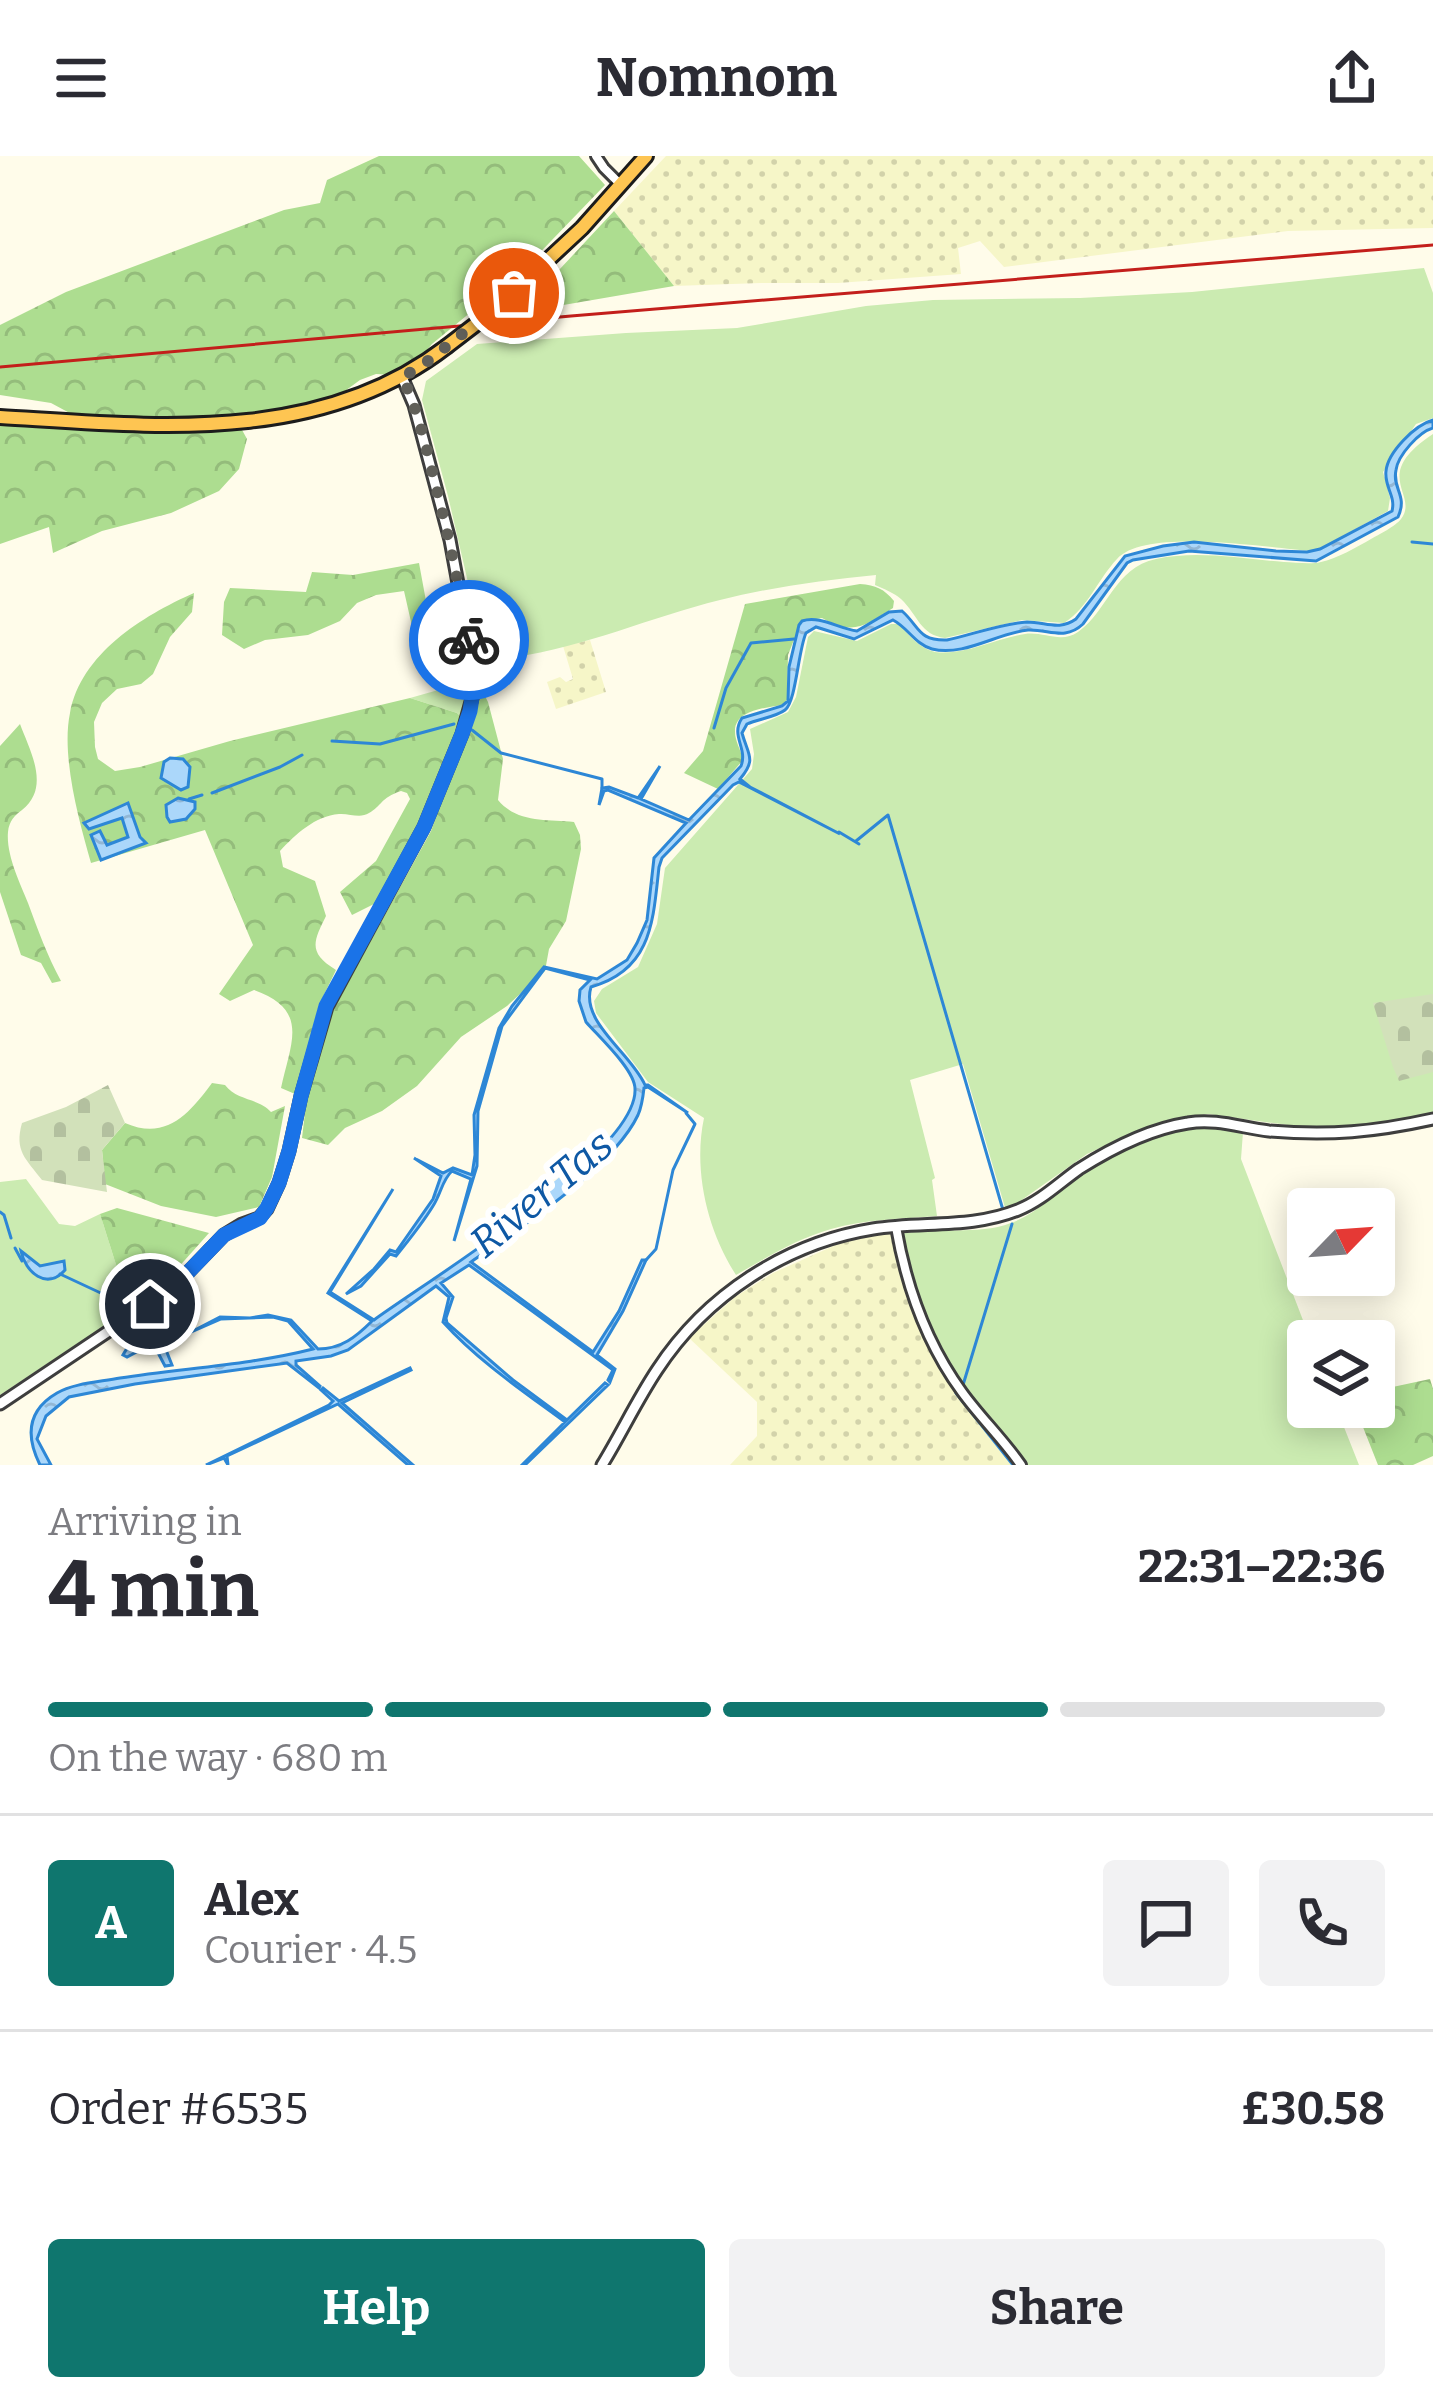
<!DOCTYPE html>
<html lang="en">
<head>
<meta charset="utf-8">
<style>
  body { margin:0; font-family:Bitter,serif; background:#f2f2f3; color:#2b2b33; height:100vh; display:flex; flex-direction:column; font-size:45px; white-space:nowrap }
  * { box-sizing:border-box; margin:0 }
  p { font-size:39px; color:#7c7c81 }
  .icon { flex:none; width:66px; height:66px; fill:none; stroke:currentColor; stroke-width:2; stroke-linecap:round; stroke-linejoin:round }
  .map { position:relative; height:1309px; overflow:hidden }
  .side { display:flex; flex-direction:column; background:#fff; flex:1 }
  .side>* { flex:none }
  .needle { width:78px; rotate:65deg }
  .tools { position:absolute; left:1287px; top:1032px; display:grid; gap:24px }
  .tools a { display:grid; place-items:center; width:108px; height:108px; border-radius:12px; background:#fff; box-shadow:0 6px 30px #0003; font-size:60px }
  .pin { position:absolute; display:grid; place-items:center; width:102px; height:102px; color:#fff; margin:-51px; border:6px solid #fff; border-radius:50%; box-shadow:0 3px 12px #0007 }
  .courier { position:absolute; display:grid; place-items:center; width:120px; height:120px; margin:-60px; border:9px solid #1a73e8; border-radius:50%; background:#fff; color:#222; box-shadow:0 3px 15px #0007 }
  .headline em { font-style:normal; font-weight:700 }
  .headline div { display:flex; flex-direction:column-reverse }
  .headline { display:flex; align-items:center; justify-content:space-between; height:204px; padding:0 48px }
  h1 { font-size:78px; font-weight:700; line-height:90px }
  .bar { display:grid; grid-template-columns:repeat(4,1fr); gap:18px 12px; align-content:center; height:144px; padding:0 48px }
  .bar i { height:15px; border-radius:9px; background:#e1e1e2 }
  .bar .current { background:#0f766e }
  .bar p { grid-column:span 4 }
  .line { display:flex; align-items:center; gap:30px; padding:0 48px; border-top:3px solid #e1e1e2 }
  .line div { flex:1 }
  .round { display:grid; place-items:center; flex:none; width:126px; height:126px; border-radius:12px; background:#f2f2f3 }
  .action { display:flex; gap:24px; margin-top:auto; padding:24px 48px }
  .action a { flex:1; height:138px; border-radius:12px; background:#0f766e; color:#fff; font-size:48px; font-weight:700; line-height:138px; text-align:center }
  .action a+a { background:#f2f2f3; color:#2b2b33 }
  header { display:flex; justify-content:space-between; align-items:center; height:156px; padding:0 48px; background:#fff; font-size:54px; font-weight:700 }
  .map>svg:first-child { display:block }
</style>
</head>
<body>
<header><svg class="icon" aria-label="menu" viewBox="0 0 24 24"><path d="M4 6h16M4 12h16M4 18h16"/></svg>Nomnom<svg class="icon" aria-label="share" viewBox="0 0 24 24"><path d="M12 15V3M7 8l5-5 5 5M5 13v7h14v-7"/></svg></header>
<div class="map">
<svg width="1433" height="1309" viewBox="0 0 1433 1309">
  <defs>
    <pattern id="farmland-dots" width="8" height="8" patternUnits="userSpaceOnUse" patternTransform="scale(3)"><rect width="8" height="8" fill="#f6f6c8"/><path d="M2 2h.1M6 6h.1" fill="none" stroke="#d2d2aa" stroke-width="1.8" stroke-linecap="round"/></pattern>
    <pattern id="forest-crowns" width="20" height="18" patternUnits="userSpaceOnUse" patternTransform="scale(3)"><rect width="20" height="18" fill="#addd90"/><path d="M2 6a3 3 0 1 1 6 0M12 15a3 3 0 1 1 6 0" fill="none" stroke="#94bc7b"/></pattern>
    <pattern id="cemetery-stones" width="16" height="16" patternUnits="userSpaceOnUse" patternTransform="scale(3)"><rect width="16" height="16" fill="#d2e1ba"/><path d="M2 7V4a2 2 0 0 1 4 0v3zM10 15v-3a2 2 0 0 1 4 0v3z" fill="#b3c09f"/></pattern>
    <pattern id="water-ripples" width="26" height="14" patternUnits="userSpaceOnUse" patternTransform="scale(3)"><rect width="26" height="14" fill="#abd7fa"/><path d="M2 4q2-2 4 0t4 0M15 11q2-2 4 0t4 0" fill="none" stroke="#92b7d5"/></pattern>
  </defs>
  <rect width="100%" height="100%" fill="#fffcea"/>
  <!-- farmland -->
  <g fill="url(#farmland-dots)">
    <polygon points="666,0 1433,0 1433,72 1288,75 1004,111 980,85 958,92 961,118 838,127 761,127 674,130 614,55"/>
    <polygon points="590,484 606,536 556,553 547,526 560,521 566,526 573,523 563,490"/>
    <polygon points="890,1076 920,1165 946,1220 956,1238 1012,1309 730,1309 757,1280 757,1246 689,1182 735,1141 773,1117 840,1087"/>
  </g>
  <!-- grass -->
  <g fill="#cbebb1">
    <path d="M1424 112 1433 137V262L1416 268 1383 316 1390 342 1388 355 1321 392 1310 395C1269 392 1145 371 1117 403 1098 423 1088 452 1064 467L1022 464 945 482C920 479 918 459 901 443 894 437 884 433 875 429L876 419C824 424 771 431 720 444 651 461 585 491 514 501L476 461 448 340 422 244 426 225 477 188 626 177 737 172 866 150 933 144 1080 142 1192 136Z"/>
    <path d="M1433 278V956L1359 972 1316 973 1208 958 1182 962 1126 980 1087 998 1006 1055 963 908 910 924 935 1022 932 1024 937 1060C902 1063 865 1063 831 1073 796 1083 766 1102 736 1119 707 1074 693 1014 704 962L648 926 596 857 594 845 602 833 638 811 657 768 665 712 752 613 754 598 750 573 788 556 796 541 808 481 814 475 857 485 891 468H899C908 478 920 493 935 496 964 500 996 482 1025 478 1043 475 1061 488 1078 476 1108 455 1114 412 1156 403 1199 394 1241 403 1284 406 1295 406 1309 409 1321 406 1336 403 1357 391 1371 383 1378 379 1396 370 1401 363 1420 338 1369 320 1433 278Z"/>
    <polygon points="463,527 471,533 462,562 457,557 410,542"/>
    <path d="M1199 971 1243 976 1241 1003 1311 1185H1308V1251H1336L1359 1309H1028C1006 1281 979 1257 960 1229 935 1192 904 1121 901 1078 937 1070 976 1080 1011 1067 1037 1058 1058 1035 1080 1019 1114 995 1157 976 1199 971Z"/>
    <polygon points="26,1023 59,1068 75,1070 100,1058 130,1153 0,1239 0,1026"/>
  </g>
  <!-- forest -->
  <g fill="url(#forest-crowns)">
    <polygon points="379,0 579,0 605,29 526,111 432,188 417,206 394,219 376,218 360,224 334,243 309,250 239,261 187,264 77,261 51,247 0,239 0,169 66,136 284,54 320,47 327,24"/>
    <polygon points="614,55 674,130 511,158 559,114"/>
    <polygon points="0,266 123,273 241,272 247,283 239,313 219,335 171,357 102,375 53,397 49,371 0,388"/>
    <polygon points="419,407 433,483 429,492 420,492 414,479 404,435 376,439 357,447 340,465 308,479 265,484 244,493 222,479 224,446 230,432 306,436 312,416 353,419"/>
    <path d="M860 428C876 429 884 433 894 445L893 452C865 470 853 480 822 462L801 466 788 499 787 544 782 549C766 552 734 554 735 576 735 585 741 594 743 604L718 633 684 617 703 595 745 448Z"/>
    <path d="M194 437 192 456 170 481 153 518 141 528 117 533 102 547 94 566 95 591 98 603 115 615 140 611 230 585 410 542 457 557 462 562 459 576 443 608 419 671 376 747 352 759 340 736 376 705 410 643 407 637 401 635C380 642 382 650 369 657 360 663 349 657 339 658 315 660 296 678 280 695L283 711 315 725 326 760C313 786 308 797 336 814L319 849 295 938 281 932C291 886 310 854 254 834L230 845 219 838 253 789 205 674 91 707C79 665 61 600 70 557 81 498 142 460 194 437Z"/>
    <path d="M481 532 488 546 503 603 498 644C517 667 546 663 574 666L580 679 581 693 566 765 549 793 545 815 507 850 461 881 417 930 382 955 345 972 328 989 302 982 307 940 332 855 431 675Z"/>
    <path d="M20 568C30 595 51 631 22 654 15 659 9 665 8 676 6 699 20 727 28 747 38 774 47 799 61 825L52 827 41 807 21 799 0 736V590Z"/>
    <path d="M212 927 225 929C237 945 259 942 271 956L285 950 272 1021 259 1051 216 1061 161 1050 105 1028 102 994 125 967C166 985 189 958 212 927Z"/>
    <polygon points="117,1052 209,1077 168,1123 130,1153 100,1058"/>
    <polygon points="1430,1223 1433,1233 1433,1300 1413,1309 1378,1309 1355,1251 1374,1251 1374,1235"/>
  </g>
  <!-- cemetery -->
  <g fill="url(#cemetery-stones)">
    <polygon points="1433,838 1433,916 1399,925 1393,911 1373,847"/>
    <path d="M108 929 125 967 102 994 107 1036 42 1024C26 1003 14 995 22 967L66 951Z"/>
  </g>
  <!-- water -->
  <g fill="url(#water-ripples)" stroke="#2d87d6" stroke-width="3">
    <path d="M1433 264V272C1419 276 1398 299 1396 314 1392 333 1408 339 1398 361L1316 405 1189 395 1133 404 1127 407 1083 468C1065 485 1049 473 1028 474 997 477 964 501 932 493 916 489 907 471 893 464L854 483 816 471 806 477C798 495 796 546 785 554 776 561 758 563 747 568L742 577C748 599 757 603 740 623L750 631 840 678 739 626 733 629 662 702 659 711C653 765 652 814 591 831 580 866 631 897 645 929H648L688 957 648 931 644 932C643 941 642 950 638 959 613 1012 520 1072 471 1106L593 1196 619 1155 642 1104H646L623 1155 597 1199 615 1213 610 1226 608 1224 613 1214 469 1109 441 1127 453 1141 446 1162 447 1167 513 1224 567 1264 605 1227 608 1229 525 1309H522L565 1266C523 1235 478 1205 443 1166L449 1141 436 1130 348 1194 331 1200 296 1205V1209L320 1230 319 1232 287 1207 135 1228 69 1241 46 1260 37 1283 51 1309H40C26 1281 26 1255 57 1237 74 1227 100 1226 120 1222 184 1212 250 1209 313 1193L288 1165 273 1161 221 1163 189 1177 220 1161 250 1162 268 1159 291 1164 318 1193C341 1193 356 1181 372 1165L328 1137 393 1033 330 1136 374 1164C427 1125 638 997 635 933 635 914 599 881 586 866L579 845 580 834 590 824 545 812 502 870 478 955 477 1010 454 1085 471 1023 452 1015C442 1024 441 1038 433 1050 422 1068 409 1084 396 1100L390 1098 361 1130 346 1138 374 1113 390 1094 396 1096 433 1043 441 1020 414 1002 443 1017 453 1012 472 1019 475 999 474 959 499 872 512 850 544 811 597 823 627 804 637 787 647 764 654 702 686 667 608 634 604 635 599 649 602 632 609 631 638 642 660 610 641 643 689 664 741 610C748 592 730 580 742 562L782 550 788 545 789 511 799 469 802 465C820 459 839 473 857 475L889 456 902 455C920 471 918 485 947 484 971 479 1003 467 1027 466 1046 466 1059 475 1076 463L1125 400 1163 390 1194 386 1276 395 1307 396 1320 393 1392 355C1396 340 1384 331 1386 315 1388 296 1415 269 1433 264Z"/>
    <polygon points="170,602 183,603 190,611 188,631 181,634 161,622 164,606"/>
    <polygon points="178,642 195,646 195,653 186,663 170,666 167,661 166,649"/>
    <polygon points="128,647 140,681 146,687 101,704 91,679 100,675 107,689 128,681 122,662 89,673 84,667"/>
    <path d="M21 1095 40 1110 64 1105 65 1114C47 1135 25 1116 21 1095Z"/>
    <polygon points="131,1175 134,1181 144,1179 162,1184 172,1209 165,1210 155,1191 146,1191 127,1201 123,1199 133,1182"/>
    <polygon points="410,1212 411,1214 342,1247 413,1309 408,1309 338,1248 227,1300 228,1309 224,1302 206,1309 329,1249 333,1245 321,1234 323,1232 339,1245"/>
  </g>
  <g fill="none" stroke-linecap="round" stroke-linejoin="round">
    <!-- stream -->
    <g stroke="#2d87d6" stroke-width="3">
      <polyline points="1412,386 1433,388"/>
      <polyline points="714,572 726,532 751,487 794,483"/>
      <polyline points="472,574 501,597 602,623 602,632"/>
      <polyline points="332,585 380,588 454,568"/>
      <polyline points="212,637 280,611 302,599"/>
      <polyline points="189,643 202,639"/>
      <polyline points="839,676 859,688"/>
      <polyline points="856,685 888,659 1003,1054"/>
      <polyline points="0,1056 4,1059 11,1082"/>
      <polyline points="15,1092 22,1105"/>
      <polyline points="646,1104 656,1093 673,1014 695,968 686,957"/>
      <polyline points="60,1118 105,1139 118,1157"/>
      <polyline points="963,1229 1012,1068"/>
      <polyline points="956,1237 1013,1309"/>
    </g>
    <!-- river -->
    <polyline stroke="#abd7fa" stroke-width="14" points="548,1040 609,988"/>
    <defs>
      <g id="minor">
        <polyline points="596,0 604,12 620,28"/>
        <path d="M896 1071C906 1129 927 1188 962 1236 980 1261 1003 1283 1021 1309"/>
      </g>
      <g id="tertiary">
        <polyline points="0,1248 173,1132 224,1079 242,1068 259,1062 267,1053 279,1027 289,995 301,940 327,851 424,671 462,578 474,535 471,498 450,384 414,249 402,221"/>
        <path d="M602 1309C621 1278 637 1244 657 1214 706 1139 786 1087 873 1073 922 1065 971 1073 1018 1054 1041 1045 1059 1027 1079 1013 1112 992 1149 973 1188 967 1216 962 1242 972 1269 975 1330 980 1374 976 1433 963"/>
      </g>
      <g id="trunk">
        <polyline points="493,155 582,72 646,0"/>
        <path d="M0 261C152 270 317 290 446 191"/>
      </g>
    </defs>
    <!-- minor casing -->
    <use href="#minor" stroke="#3e3e3e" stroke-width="14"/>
    <!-- tertiary casing -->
    <use href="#tertiary" stroke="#3e3e3e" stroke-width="15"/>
    <!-- trunk casing -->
    <use href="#trunk" stroke="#1c1c1c" stroke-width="18"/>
    <!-- minor -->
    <use href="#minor" stroke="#fff" stroke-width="8"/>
    <!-- tertiary -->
    <use href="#tertiary" stroke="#fff" stroke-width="9"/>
    <!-- trunk -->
    <use href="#trunk" stroke="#fec552" stroke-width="12"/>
    <!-- rail -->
    <polyline stroke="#c31f1b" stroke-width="3" points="0,211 571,160 1433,89"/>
    <defs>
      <polyline id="trunk-bridge" points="446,191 493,155"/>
    </defs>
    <!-- trunk-bridge casing -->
    <use href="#trunk-bridge" stroke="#1c1c1c" stroke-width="18" stroke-linecap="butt"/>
    <!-- trunk-bridge -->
    <use href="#trunk-bridge" stroke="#fec552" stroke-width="12"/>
  </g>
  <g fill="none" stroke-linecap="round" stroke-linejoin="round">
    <!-- done -->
    <path stroke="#605f59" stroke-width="12" stroke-dasharray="0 21.6" d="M469 484C459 429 447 374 433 319 425 286 417 252 402 221L419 212 514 137"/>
    <!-- route -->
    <polyline stroke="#1a73e8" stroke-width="15" points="150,1148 173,1132 224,1079 260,1062 267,1052 279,1027 289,995 301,940 326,850 424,671 462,578 470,555 475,522 469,484"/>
  </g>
  <g text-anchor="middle" stroke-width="12" stroke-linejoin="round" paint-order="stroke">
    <!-- water labels -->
    <g font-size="42" font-style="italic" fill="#0e58a4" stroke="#fff">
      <text transform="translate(541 1037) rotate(-40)" y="15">River Tas</text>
    </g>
  </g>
</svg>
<div class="tools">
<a><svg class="needle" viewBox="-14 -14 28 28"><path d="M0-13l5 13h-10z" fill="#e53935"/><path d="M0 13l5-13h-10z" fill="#7c7c81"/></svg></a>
<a><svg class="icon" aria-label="layers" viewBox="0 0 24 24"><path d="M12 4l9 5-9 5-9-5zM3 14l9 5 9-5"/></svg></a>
</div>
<div class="pin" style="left:514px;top:137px;background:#ea580c"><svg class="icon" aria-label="bag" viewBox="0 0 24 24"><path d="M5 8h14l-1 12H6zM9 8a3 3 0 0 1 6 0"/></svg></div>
<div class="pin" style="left:150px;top:1148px;background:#1f2937"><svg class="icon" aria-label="home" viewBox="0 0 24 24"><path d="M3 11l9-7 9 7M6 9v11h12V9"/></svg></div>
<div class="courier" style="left:469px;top:484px"><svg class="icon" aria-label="bike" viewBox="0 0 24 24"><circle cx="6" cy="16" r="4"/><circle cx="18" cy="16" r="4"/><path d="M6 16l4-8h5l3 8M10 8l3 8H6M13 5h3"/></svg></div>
</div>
<section class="side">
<div class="headline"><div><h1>4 min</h1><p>Arriving in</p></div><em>22:31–22:36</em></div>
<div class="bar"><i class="current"></i><i class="current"></i><i class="current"></i><i></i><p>On the way · 680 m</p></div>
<div class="line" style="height:216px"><b class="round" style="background:#0f766e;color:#fff">A</b><div><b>Alex</b><p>Courier · 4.5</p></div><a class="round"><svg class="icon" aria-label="chat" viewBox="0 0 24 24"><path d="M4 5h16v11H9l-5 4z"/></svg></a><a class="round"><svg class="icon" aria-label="phone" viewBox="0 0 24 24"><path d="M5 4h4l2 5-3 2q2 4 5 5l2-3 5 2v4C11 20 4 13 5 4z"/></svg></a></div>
<div class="line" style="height:156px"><div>Order #6535</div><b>£30.58</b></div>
<div class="action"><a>Help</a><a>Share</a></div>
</section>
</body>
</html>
